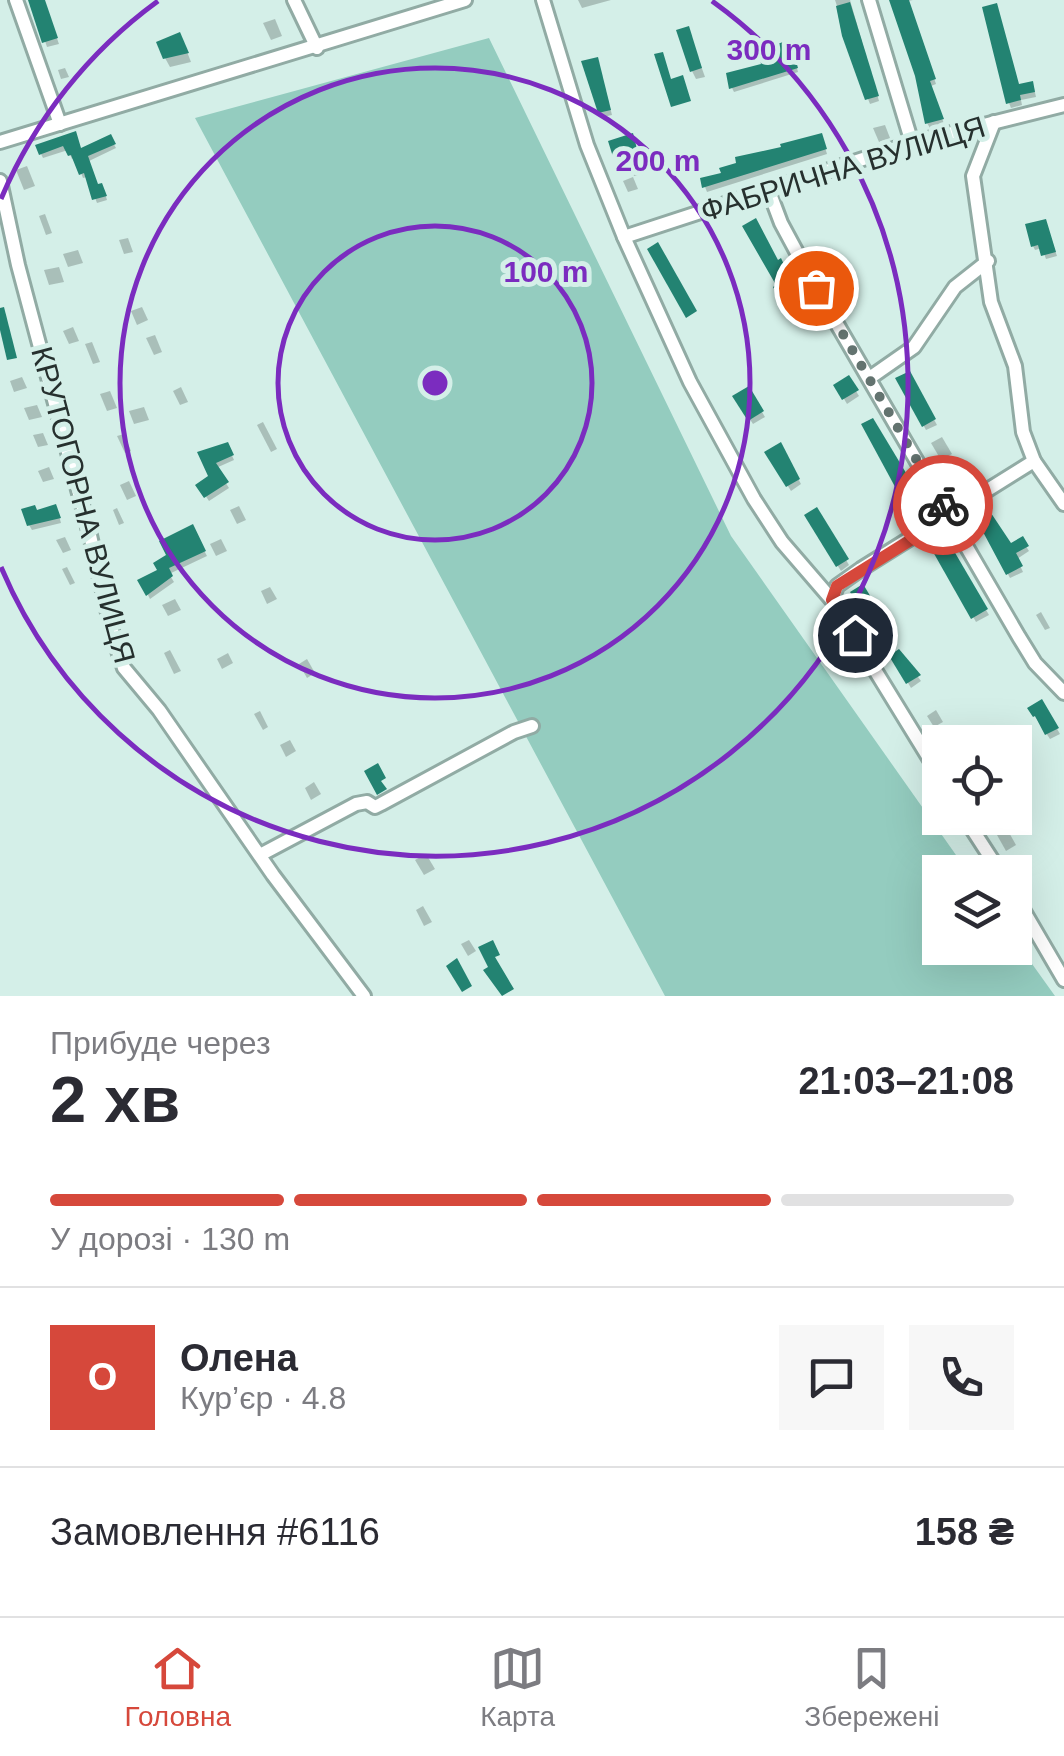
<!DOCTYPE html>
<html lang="uk">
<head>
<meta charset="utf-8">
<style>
  body { margin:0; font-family:Helvetica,sans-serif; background:#f7f7f7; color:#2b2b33; height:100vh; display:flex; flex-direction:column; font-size:38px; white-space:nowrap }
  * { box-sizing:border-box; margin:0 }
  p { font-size:32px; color:#7c7c81 }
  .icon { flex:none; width:55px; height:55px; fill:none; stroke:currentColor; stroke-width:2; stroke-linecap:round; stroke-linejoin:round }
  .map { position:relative; height:996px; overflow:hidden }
  .panel { display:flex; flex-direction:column; background:#fff; flex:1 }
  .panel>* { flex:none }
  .buttons { position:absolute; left:922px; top:725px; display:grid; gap:20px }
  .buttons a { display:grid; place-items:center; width:110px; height:110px; border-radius:0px; background:#fff; box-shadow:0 10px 40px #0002; font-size:50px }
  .pin { position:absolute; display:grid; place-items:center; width:85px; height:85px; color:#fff; margin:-42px; border:5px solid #fff; border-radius:50%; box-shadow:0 2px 10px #0007 }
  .courier { position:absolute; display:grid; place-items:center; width:100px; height:100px; margin:-50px; border:8px solid #d6483b; border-radius:50%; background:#fff; color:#222; box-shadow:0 2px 12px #0007 }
  .summary em { font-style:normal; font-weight:700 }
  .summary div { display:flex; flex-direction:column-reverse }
  .summary { display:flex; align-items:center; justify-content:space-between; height:170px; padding:0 50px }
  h1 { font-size:65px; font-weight:700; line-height:75px }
  .bar { display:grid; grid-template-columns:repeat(4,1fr); gap:15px 10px; align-content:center; height:120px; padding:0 50px }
  .bar i { height:12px; border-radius:8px; background:#e1e1e2 }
  .bar .on { background:#d6483b }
  .bar p { grid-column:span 4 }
  .line { display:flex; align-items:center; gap:25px; padding:0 50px; border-top:2px solid #e1e1e2 }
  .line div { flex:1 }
  .round { display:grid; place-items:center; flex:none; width:105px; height:105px; border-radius:0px; background:#f7f7f7 }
  .tabs { display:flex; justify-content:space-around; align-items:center; height:140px; border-top:2px solid #e1e1e2; background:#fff; font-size:28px; color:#7c7c81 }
  .tabs a { display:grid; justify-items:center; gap:5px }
  .tabs .on { color:#d6483b }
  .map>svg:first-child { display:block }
</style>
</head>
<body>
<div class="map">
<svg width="1064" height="996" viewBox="0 0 1064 996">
  <rect width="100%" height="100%" fill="#d4efe8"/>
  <!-- green -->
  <polygon fill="#94ccbf" points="489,38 731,536 968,872 940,872 940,948 1015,948 1015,940 1055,996 665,996 195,118"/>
  <!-- shadow -->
  <g fill="#0003">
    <polygon points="31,0 43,0 59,44 47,47"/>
    <polygon points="578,0 611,0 582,8"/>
    <polygon points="835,0 850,0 879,101 870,104 868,99"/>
    <polygon points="892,0 913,0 908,1 936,84 931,86 944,124 930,128 927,123 917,76"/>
    <polygon points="275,19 282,36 271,40 263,23"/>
    <polygon points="688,29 705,77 696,79 692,71"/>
    <polygon points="184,44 191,62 170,67 165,58"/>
    <polygon points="791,47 798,72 734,92 732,88"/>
    <polygon points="599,65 612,115 603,117 600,112"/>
    <polygon points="65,68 69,77 61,79 58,70"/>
    <polygon points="1019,86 1034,88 1036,97 1021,100 1022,105 1011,108 1009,103"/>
    <polygon points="885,125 890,138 879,142 873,128"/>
    <polygon points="75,134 81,150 112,141 116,148 89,161 97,187 104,190 107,200 97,203 87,177 83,178 75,158 72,159 68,150 43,158 41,154"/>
    <polygon points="634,140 642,174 634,176 627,157 617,160 615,156"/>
    <polygon points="823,141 827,154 707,192 705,187 703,180"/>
    <polygon points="27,166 35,186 24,190 16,170"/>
    <polygon points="633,177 638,189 628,192 623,181"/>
    <polygon points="45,214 52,233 46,235 39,216"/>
    <polygon points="1047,226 1057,256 1046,259 1042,248 1035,250 1033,246"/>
    <polygon points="128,238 133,252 124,254 119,240"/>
    <polygon points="78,250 83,263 68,267 63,254"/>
    <polygon points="59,267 64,282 49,285 44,270"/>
    <polygon points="786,278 797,299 786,305 776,288"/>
    <polygon points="142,307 148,320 137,325 131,311"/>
    <polygon points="73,327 79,341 69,344 63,331"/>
    <polygon points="155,335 162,352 154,355 146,338"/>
    <polygon points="92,342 100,362 93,364 85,344"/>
    <polygon points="909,374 937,425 926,430 898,379"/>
    <polygon points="22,377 27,388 14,392 10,381"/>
    <polygon points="848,378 859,396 847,404 836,385"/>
    <polygon points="181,387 188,402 180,405 173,391"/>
    <polygon points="748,389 765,417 753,424 735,397"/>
    <polygon points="110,391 117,408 107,411 100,394"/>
    <polygon points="37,405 42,417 29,420 24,408"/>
    <polygon points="144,407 149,420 134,424 129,411"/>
    <polygon points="872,421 930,517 918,523 864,425"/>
    <polygon points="263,422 277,449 271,452 257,425"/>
    <polygon points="43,433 48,445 38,447 33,435"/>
    <polygon points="124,434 131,451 125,453 117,436"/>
    <polygon points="942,437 952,454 941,460 931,443"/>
    <polygon points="227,445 234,460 216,468 229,488 209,501 199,486 212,477 201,454"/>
    <polygon points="780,445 801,484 791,491 767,453"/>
    <polygon points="49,467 54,479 43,482 38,471"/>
    <polygon points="129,481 136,496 127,500 120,485"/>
    <polygon points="239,506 246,520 237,524 230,510"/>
    <polygon points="117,508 124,523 119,525 113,510"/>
    <polygon points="817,510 849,565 841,571 807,516"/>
    <polygon points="58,512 61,523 32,530 29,525 37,513"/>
    <polygon points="977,516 1010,547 1022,540 1029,551 1017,559 1023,572 1010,578"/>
    <polygon points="192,528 207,556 169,574 174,582 150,599 141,581 160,571"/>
    <polygon points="65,537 71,550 63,553 56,540"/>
    <polygon points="943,537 989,615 976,622 932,544"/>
    <polygon points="221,539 227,551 216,556 210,544"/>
    <polygon points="67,567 75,583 70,585 62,569"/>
    <polygon points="270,587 277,599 267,604 261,591"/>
    <polygon points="862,587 893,638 884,644 853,593"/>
    <polygon points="175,599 181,610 168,616 162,605"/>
    <polygon points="1041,612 1050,628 1045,630 1036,615"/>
    <polygon points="170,650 181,671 174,674 164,653"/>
    <polygon points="899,652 921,681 911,688 892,656"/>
    <polygon points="228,653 233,663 222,669 217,659"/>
    <polygon points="307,659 315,673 307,678 299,664"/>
    <polygon points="1042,702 1060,734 1050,739 1030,709"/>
    <polygon points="936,710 943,722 934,727 927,716"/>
    <polygon points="260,711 268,727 263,730 254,714"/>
    <polygon points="290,740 296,751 286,757 280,745"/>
    <polygon points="1019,764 1026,776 1015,782 1015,767"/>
    <polygon points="314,782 321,794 311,800 305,788"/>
    <polygon points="1007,829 1016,845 1006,851 997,835"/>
    <polygon points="426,854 435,869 424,875 415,860"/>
    <polygon points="423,906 432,922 424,926 416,910"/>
    <polygon points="469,940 476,951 468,956 461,944"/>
  </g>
  <!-- building -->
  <g fill="#238372">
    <polygon points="28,0 45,0 58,38 42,43"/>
    <polygon points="889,0 909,0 936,79 930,81 944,119 925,124 915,76"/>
    <polygon points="850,2 879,96 865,100 842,36 836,6"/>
    <polygon points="997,3 1019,84 1033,81 1035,92 1020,95 1021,100 1006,104 982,7"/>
    <polygon points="689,26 702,68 690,72 676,30"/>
    <polygon points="180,32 189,53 163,59 156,42"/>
    <polygon points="790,40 798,68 729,89 726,73 761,64 757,50"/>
    <polygon points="663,52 671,79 683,75 691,101 671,107 654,54"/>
    <polygon points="598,57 611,110 598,113 581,61"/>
    <polygon points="76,131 81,148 111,134 116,144 88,156 98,184 102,183 107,196 92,200 84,173 79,175 71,155 68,156 63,146 39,155 35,145"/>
    <polygon points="633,133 642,169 629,173 623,153 613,157 608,141"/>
    <polygon points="822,133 827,149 702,188 700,178 721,173 719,168 736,163 735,157 781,147 780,144"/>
    <polygon points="756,218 778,260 781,258 797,293 781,302 773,287 776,285 742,226"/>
    <polygon points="1046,219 1056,252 1041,256 1038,245 1031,247 1025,224"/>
    <polygon points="658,242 697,311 686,318 647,249"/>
    <polygon points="4,307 17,358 7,360 0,330 0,308"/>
    <polygon points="910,371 936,419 922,427 895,378"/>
    <polygon points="849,375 859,390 842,400 833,385"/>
    <polygon points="749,386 764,411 748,421 732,396"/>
    <polygon points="873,418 929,511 913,520 861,424"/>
    <polygon points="228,442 234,455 216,463 229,482 204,498 195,485 208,476 197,452"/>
    <polygon points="781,442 800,479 786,487 764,452"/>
    <polygon points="961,467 975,486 960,495 950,473"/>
    <polygon points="56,504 61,518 27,526 21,509 35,505 37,510"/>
    <polygon points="817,507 849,559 836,567 804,515"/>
    <polygon points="987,507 1011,543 1023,536 1029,546 1016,553 1023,566 1006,575 974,515"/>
    <polygon points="193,524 206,551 169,568 173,576 146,596 137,580 157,570 153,563 166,555 159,541"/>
    <polygon points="944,534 988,609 971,619 928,543"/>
    <polygon points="863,584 892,632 880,641 850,592"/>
    <polygon points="899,649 921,675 906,684 889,656"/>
    <polygon points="1042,699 1059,728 1045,735 1035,716 1033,717 1027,708"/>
    <polygon points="378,763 386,778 381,781 387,789 377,795 364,771"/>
    <polygon points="493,940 500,955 495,957 514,989 502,996 483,970 488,967 478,947"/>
    <polygon points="457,958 472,986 462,992 446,966"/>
  </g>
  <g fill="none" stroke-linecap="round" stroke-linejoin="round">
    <defs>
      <g id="minor">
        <polyline points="16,0 60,124"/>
        <polyline points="294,0 317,48"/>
        <polyline points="543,0 587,145 624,237 690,382 754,499 782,542 832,600 940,776"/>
        <polyline points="869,0 912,143"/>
        <polyline points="994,122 973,176 991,302 1015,366 1023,432 1034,461 1064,504"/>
        <polyline points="0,142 465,0"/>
        <polyline points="0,181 18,265 89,531 114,639 124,668 159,710 273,875 364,996"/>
        <polyline points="769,191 781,223 816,288 1019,637 1035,663 1064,693"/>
        <polyline points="624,237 912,143 1064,105"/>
        <polyline points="871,377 914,347 955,287 988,261"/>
        <polyline points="832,600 837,586 861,569 1034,461"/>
        <polyline points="965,818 1000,872"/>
        <polyline points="260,855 356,804 367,802 375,807 381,804 514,732 532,726"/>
        <polyline points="1015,896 1064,980"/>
      </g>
    </defs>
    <!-- minor casing -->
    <use href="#minor" stroke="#91aba4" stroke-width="18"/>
    <!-- minor -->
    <use href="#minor" stroke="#fff" stroke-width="12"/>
  </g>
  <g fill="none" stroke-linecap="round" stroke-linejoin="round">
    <!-- done -->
    <polyline stroke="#63736f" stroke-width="10" stroke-dasharray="0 18" points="816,288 943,505"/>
    <!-- route -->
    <polyline stroke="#d6483b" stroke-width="12" points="855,635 832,600 837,586 949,516 943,505"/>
  </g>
  <!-- distance rings -->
  <g fill="none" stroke="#7b2cbf" stroke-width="5">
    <circle cx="435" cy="383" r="157"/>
    <circle cx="435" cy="383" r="315"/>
    <path d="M1 199A472 472 0 0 1 158 1M712 1A472 472 0 1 1 1 567"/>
  </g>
  <g text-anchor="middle" stroke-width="10" stroke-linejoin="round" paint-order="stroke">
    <!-- street labels -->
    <g font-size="30" fill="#26302e" stroke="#d4efe8">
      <text transform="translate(843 169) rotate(-17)" y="10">ФАБРИЧНА ВУЛИЦЯ</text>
      <text transform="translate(83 505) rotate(75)" y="10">КРУТОГОРНА ВУЛИЦЯ</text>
    </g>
  </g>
  <circle cx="435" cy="383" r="15" fill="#7b2cbf" stroke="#d4efe8" stroke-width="5"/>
  <g font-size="30" text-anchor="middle" font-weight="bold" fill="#7b2cbf" stroke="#d4efe8" stroke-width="10" stroke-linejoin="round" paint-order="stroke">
    <text x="769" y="60">300 m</text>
    <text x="658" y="171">200 m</text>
    <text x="546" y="282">100 m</text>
  </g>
</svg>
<div class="buttons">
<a><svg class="icon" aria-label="locate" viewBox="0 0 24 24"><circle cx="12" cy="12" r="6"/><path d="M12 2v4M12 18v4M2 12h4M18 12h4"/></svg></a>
<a><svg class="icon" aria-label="layers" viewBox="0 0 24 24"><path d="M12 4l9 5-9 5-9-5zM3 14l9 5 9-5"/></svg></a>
</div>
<div class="pin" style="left:816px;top:288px;background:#ea580c"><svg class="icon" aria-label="bag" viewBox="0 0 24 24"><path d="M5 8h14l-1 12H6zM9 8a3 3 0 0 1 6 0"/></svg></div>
<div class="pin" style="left:855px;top:635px;background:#1f2937"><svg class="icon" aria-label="home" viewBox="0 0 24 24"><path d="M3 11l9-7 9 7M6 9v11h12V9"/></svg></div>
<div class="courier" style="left:943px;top:505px"><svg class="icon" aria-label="bike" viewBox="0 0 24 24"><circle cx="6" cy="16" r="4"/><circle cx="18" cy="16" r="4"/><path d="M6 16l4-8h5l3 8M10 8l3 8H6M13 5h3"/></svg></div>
</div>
<section class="panel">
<div class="summary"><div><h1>2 хв</h1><p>Прибуде через</p></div><em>21:03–21:08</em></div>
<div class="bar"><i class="on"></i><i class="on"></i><i class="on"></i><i></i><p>У дорозі · 130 m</p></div>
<div class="line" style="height:180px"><b class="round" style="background:#d6483b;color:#fff">О</b><div><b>Олена</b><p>Кур’єр · 4.8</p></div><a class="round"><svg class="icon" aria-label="chat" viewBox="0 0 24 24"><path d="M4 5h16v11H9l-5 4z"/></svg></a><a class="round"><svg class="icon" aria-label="phone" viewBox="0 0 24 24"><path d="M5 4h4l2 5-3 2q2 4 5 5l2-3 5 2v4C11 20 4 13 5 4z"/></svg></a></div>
<div class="line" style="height:130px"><div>Замовлення #6116</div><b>158 ₴</b></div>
</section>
<nav class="tabs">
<a class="on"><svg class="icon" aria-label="home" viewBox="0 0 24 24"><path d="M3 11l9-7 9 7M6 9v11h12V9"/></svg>Головна</a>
<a><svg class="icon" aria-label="map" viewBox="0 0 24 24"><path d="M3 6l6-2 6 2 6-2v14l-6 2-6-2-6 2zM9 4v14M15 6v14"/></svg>Карта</a>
<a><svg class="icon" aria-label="saved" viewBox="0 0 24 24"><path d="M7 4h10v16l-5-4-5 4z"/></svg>Збережені</a>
</nav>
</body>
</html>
